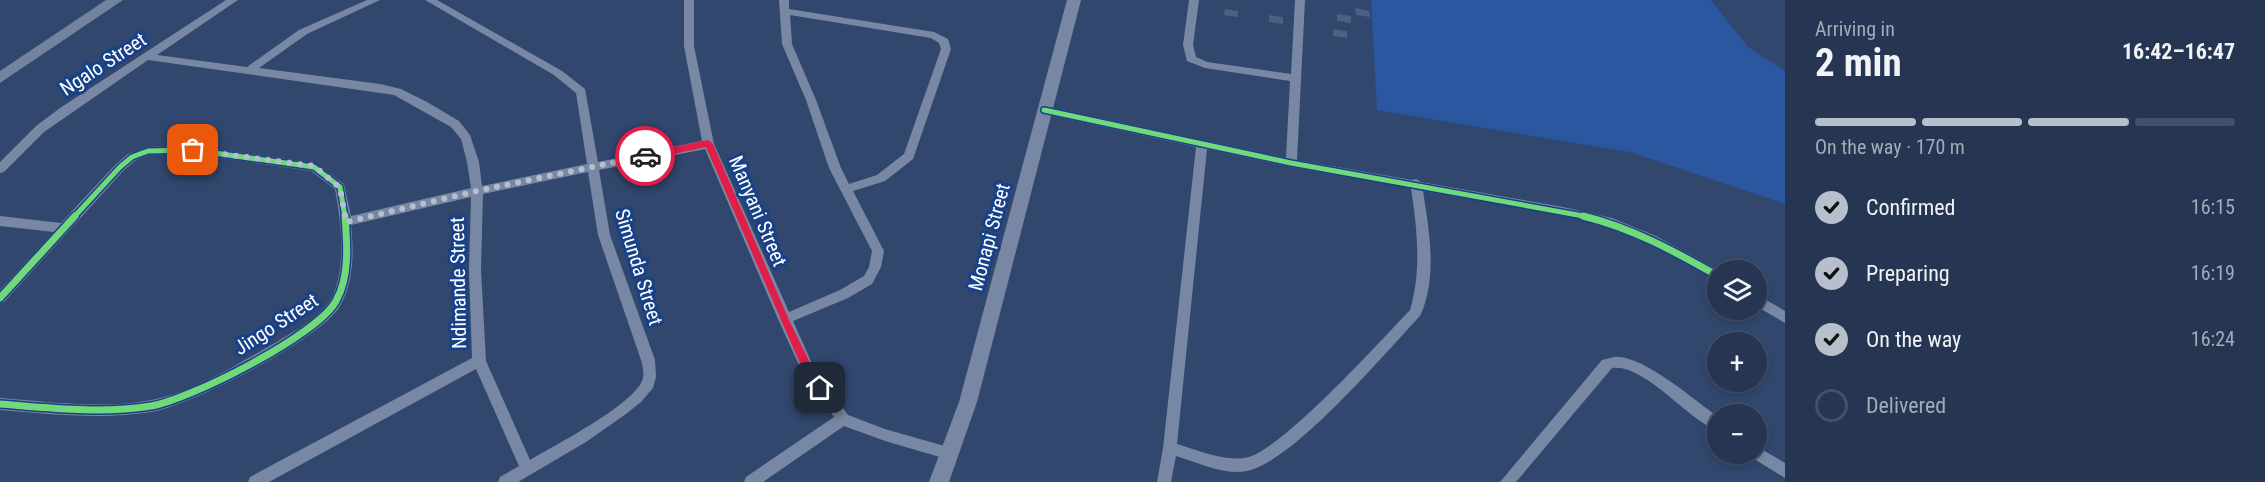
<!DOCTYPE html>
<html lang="en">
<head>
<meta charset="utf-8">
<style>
  body { margin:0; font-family:"Roboto Condensed",sans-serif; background:#31405c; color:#f1f3f6; height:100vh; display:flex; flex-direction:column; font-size:22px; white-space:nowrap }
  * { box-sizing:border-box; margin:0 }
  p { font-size:20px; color:#a3abb8 }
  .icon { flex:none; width:33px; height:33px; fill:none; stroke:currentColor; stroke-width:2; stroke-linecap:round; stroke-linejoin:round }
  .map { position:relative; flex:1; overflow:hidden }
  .side { display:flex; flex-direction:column; background:#253552; width:480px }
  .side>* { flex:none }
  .controls { position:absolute; left:1707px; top:260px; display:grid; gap:12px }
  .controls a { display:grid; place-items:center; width:60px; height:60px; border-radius:50%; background:#253552; box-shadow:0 3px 9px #0003,0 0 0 2px #425069; font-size:30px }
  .pin { position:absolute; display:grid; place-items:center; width:51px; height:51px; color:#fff; margin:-26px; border-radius:12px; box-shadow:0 3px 9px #0006 }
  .courier { position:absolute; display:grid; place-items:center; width:60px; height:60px; margin:-30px; border:4px solid #e11d48; border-radius:50%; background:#fff; color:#222; box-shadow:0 2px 8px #0007 }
  .head em { font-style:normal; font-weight:700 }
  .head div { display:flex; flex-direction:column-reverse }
  .head { display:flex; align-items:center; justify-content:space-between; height:102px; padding:0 30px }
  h1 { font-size:39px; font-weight:700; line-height:45px }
  .bar { display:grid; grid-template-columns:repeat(4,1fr); gap:9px 6px; align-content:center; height:72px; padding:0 30px }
  .bar i { height:8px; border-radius:4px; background:#425069 }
  .bar .active { background:#b7bfcc }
  .bar p { grid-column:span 4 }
  ol { padding:0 30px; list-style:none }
  li { display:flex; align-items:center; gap:18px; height:66px }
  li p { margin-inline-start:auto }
  li .icon { padding:6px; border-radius:50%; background:#b7bfcc; color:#111; stroke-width:4 }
  li:last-child { color:#a3abb8 }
  li i { width:33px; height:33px; border:3px solid #425069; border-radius:50% }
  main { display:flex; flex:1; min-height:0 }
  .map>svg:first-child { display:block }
</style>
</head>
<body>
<main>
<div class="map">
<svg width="1785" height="482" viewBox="0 0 1785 482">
  <rect width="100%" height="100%" fill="#31476e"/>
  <!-- green -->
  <polygon fill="#2a579f" points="1371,0 1711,0 1748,47 1785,71 1785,204 1630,152 1377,110"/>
  <!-- building -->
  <g fill="#4d607f">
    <polygon points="1355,8 1369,11 1370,17 1356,15"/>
    <polygon points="1225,9 1238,11 1238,17 1224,15"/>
    <polygon points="1337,14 1351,16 1351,23 1337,21"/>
    <polygon points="1269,15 1283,17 1283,24 1269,22"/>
    <polygon points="1333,29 1347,31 1347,38 1333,36"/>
  </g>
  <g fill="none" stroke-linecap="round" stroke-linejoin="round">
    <!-- minor -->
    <g fill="#7888a4" fill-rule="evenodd">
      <path d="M226 0H238L157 55 247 67 299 30 367 0H380L307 34 259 68 380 84 401 89 427 102 459 121 470 135 479 162 482 186 587 164 576 93 554 75 425 0H437L562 71 585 89 598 162 702 141 684 46V0H694V46L714 144 789 312 840 290 864 276 869 267 872 251 829 168 806 100 782 44 779 0H789V9L934 32 948 39 951 49 913 159 885 181 853 191 884 251 881 267 872 284 848 298 793 321 814 368 848 415 885 429 955 449 957 454 955 459 950 460 885 441 844 426 763 482H744L746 477 834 417 804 376 778 319 705 149 599 170 610 235 655 360 656 377 653 388 641 402 626 414 586 442 518 482H498L500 477 519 466 476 369 269 482H248L250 477 472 358 469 270 471 197 351 225C354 251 354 282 340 306 321 339 190 406 151 412 101 420 50 414 0 410V398C53 402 112 411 164 397 200 388 243 361 275 343 294 331 325 316 334 293 346 262 341 221 335 189L311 171 193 154 149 155 136 160 124 170 4 302 0 303V290L54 232 0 226V216L61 223 116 164 128 154 148 147 193 146 314 163 344 184 351 216 471 188 467 162 461 139 451 127 394 95 148 60 44 132 4 172 0 173V162L36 126 60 108ZM790 15 931 38 939 43 941 49 904 154 877 175 849 184 841 168 816 100 792 44ZM588 172 598 235 641 360C643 367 645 376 641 383 627 408 557 444 530 460L486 361 481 270 483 194Z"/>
      <path d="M1189 0H1199L1193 45 1196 57 1207 62 1291 74 1295 0H1305L1297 160 1412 180 1416 179 1421 182 1563 207 1612 218 1656 236 1718 270V281L1648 242 1610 227 1563 215 1423 191C1429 230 1438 278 1420 316 1386 352 1293 462 1247 471 1224 476 1197 462 1176 456L1171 482H1157L1163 448 1196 147 1044 114 1039 110 1044 106 1286 158 1290 81 1205 68 1187 61 1183 45ZM1207 149 1291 167 1411 188C1417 229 1422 269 1410 310 1383 338 1278 455 1244 458 1222 461 1198 450 1177 444Z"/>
      <polygon points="1756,294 1785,311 1785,323 1756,306"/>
      <path d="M1614 357C1642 354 1694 400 1718 417V431C1688 420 1644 363 1612 368L1516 482H1500L1602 360Z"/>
      <polygon points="1756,446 1785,463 1785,478 1751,457 1749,453 1756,453"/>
    </g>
    <!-- tertiary -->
    <polygon fill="#7888a4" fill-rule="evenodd" points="1067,0 1081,0 977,402 949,482 929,482 959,402"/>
    <!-- secondary -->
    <polygon fill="#73839f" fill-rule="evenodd" points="106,0 123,0 0,83 0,71"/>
    <defs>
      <g id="cycleway-far1">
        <polyline points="1044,110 1291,163 1589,217"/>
        <polyline points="74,217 120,167 132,157 148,151 193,150 314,167 340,187 345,217"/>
      </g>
      <g id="cycleway">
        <path d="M1583 216C1632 228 1674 251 1718 276"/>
        <polyline points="0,298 75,216"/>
        <path d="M0 404C50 408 101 414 151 406 189 400 318 335 336 301 350 276 347 243 345 216"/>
      </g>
    </defs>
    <!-- cycleway-far1 casing -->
    <use href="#cycleway-far1" stroke="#174188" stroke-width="8"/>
    <!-- cycleway casing -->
    <use href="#cycleway" stroke="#174188" stroke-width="10"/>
    <!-- cycleway-far1 -->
    <use href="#cycleway-far1" stroke="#71d979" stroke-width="5"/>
    <!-- cycleway -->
    <use href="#cycleway" stroke="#71d979" stroke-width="7"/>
  </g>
  <!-- route -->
  <polygon fill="#e11d48" points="708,140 713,144 789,320 813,369 826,388 824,391 816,391 805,375 706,147 645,160 641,156 645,153"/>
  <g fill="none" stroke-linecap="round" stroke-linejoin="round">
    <!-- done -->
    <polyline stroke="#b7bfcc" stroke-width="6" stroke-dasharray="0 10.8" points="193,150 314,166 340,188 346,222 477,191 645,156"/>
  </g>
  <g text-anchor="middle" stroke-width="6" stroke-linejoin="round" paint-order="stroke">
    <!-- street labels -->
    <g font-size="20" fill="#fff" stroke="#174188">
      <text transform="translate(103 64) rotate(-33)" y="7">Ngalo Street</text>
      <text transform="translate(758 211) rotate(67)" y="7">Manyani Street</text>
      <text transform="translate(989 237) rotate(-75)" y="7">Monapi Street</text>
      <text transform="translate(639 267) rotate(73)" y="7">Simunda Street</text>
      <text transform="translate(458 283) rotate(-91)" y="7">Ndimande Street</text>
      <text transform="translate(276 324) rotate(-33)" y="7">Jingo Street</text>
    </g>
  </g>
</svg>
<div class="controls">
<a><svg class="icon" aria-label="layers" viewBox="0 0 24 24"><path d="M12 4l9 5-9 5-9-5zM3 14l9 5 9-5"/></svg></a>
<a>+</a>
<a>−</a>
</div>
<div class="pin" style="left:193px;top:150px;background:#ea580c"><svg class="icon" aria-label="bag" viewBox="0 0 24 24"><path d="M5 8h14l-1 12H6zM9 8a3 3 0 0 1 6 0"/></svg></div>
<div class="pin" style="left:820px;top:388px;background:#1f2937"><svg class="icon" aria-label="home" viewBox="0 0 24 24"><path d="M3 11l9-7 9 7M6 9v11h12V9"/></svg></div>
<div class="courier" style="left:645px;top:156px"><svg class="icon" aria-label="car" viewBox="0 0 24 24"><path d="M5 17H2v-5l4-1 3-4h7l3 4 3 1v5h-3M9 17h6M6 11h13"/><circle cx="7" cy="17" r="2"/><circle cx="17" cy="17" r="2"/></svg></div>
</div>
<section class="side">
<div class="head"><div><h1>2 min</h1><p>Arriving in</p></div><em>16:42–16:47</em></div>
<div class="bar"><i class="active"></i><i class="active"></i><i class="active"></i><i></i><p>On the way · 170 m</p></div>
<ol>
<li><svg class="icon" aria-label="check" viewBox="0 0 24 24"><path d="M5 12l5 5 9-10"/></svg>Confirmed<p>16:15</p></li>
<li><svg class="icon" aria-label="check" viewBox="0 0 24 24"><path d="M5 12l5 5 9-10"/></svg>Preparing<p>16:19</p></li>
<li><svg class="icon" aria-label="check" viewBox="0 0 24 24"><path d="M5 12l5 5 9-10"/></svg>On the way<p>16:24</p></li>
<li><i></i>Delivered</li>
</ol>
</section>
</main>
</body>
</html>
